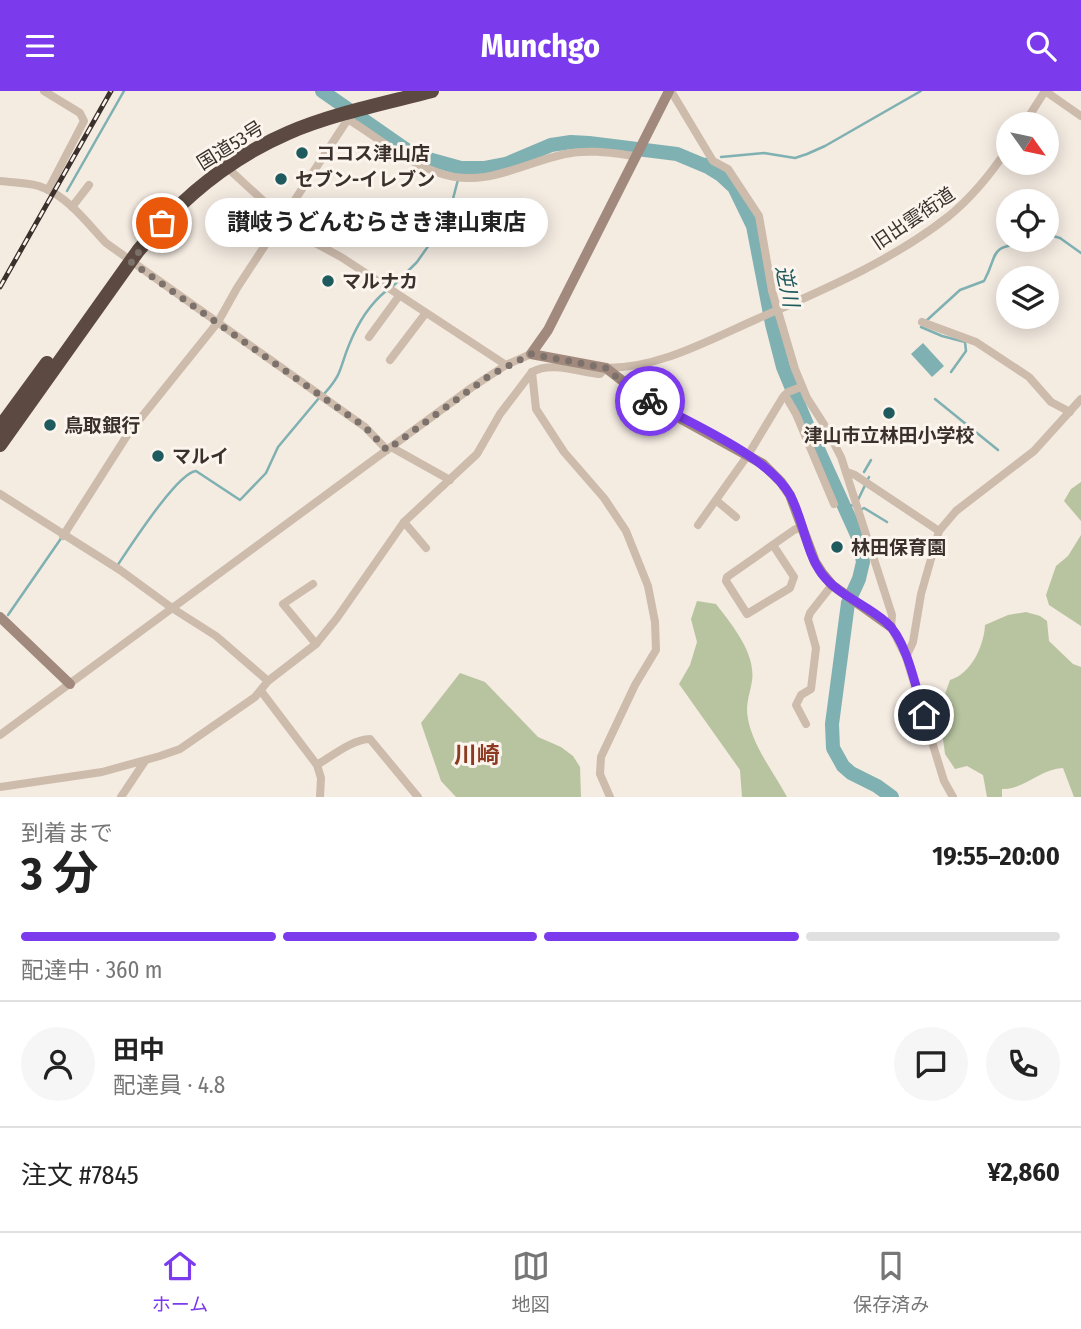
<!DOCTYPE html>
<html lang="ja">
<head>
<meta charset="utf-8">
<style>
  body { margin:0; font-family:"Fira Sans Condensed","Noto Sans JP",sans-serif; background:#f6f6f6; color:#222; height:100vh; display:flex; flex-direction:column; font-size:26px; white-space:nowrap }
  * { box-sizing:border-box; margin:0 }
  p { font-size:23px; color:#767676 }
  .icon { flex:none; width:38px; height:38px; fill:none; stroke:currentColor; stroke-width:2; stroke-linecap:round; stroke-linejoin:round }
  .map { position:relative; height:706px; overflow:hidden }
  .side { display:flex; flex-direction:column; background:#fff; flex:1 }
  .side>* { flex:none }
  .needle { width:46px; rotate:123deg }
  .controls { position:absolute; left:996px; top:21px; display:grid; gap:14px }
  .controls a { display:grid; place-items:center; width:63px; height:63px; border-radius:50%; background:#fff; box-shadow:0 4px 18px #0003; font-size:35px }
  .pin { position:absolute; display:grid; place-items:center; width:60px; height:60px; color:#fff; margin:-30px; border:4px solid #fff; border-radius:50%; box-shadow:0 2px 7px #0007 }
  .courier { position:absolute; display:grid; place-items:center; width:70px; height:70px; margin:-35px; border:5px solid #7c3aed; border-radius:50%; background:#fff; color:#222; box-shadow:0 2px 9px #0007 }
  .bubble { position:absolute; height:49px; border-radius:24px; background:#fff; box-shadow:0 4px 18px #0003; font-size:23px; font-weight:700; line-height:49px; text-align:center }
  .headline em { font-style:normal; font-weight:700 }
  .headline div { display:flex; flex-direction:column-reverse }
  .headline { display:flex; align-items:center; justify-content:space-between; height:119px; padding:0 21px }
  h1 { font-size:46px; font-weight:700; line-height:52px }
  .bar { display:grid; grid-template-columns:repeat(4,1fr); gap:10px 7px; align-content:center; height:84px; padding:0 21px }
  .bar i { height:9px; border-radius:5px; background:#e0e0e0 }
  .bar .active { background:#7c3aed }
  .bar p { grid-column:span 4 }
  .line { display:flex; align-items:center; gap:18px; padding:0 21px; border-top:2px solid #e0e0e0 }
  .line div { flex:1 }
  .round { display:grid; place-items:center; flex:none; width:74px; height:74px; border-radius:37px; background:#f6f6f6 }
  header { display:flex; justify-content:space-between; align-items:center; height:91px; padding:0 21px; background:#7c3aed; color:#fff; font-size:32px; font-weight:700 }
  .tabs { display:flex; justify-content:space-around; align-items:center; height:98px; border-top:2px solid #e0e0e0; background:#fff; font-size:19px; color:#767676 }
  .tabs a { display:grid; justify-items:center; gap:4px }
  .tabs .active { color:#7c3aed }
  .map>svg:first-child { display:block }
</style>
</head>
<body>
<header><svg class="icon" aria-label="menu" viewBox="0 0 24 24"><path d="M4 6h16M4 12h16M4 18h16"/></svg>Munchgo<svg class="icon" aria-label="search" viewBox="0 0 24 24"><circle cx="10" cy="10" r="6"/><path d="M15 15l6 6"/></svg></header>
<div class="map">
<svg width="1081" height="706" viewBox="0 0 1081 706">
  <rect width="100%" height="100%" fill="#f4ebe1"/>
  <!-- green -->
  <g fill="#b8c4a0">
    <polygon points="1081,391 1081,430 1064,410 1071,398"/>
    <polygon points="1081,444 1081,535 1049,514 1046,504 1056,475 1068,465"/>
    <path d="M697 510 716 513C732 534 756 562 752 590 750 603 745 614 748 628 753 655 774 682 787 706H742L740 679 679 593 690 574 697 551 691 528Z"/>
    <path d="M1026 521 1040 525 1047 530 1049 550 1073 573 1081 576V706H1074L1063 677C1040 678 1023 699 1002 698V706H987L983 684 967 675 955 678 945 663 941 633 940 617 950 589C971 583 984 555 985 534L1008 524Z"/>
    <polygon points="460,582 485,591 538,646 561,656 573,665 580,676 581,706 456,706 441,690 421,632"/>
  </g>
  <!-- water -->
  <polygon fill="#7fb0b2" points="923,252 944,275 932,286 911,263"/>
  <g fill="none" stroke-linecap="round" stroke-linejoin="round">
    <!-- stream -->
    <g stroke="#7fb0b2" stroke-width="2.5">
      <polyline points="721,66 764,62 795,67 807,63 825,55 921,0"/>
      <polyline points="693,69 706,68"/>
      <polyline points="67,100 124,0"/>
      <polyline points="1046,143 1060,147 1081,162"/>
      <polyline points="1028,151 1033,149"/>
      <polyline points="392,196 417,171 448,127 461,77"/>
      <path d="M926 230 960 199 984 190C999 163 987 156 1025 152"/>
      <polyline points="921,236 942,245 965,251 966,260 951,281"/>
      <path d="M324 303C343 282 339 278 349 254 357 234 370 213 386 200"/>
      <polyline points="935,308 998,359"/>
      <polyline points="800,319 801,318"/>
      <polyline points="864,381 871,369"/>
      <polyline points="857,411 869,386"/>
      <polyline points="842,418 853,414"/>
      <polyline points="862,418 864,417 887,431"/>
      <path d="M117 475C130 456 177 382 196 380L240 409 266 382 278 356 319 307"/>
      <polyline points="8,524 62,446"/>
    </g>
    <!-- river -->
    <polyline stroke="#7fb0b2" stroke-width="14" points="322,0 414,64 461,77 485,77 506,73 551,54 571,51 589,52 677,63 708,76 721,84 734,96 753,135 772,233 783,276 808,336 858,446 863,471 859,488 848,512 832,633 833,657 843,675 851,682 877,695 892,706"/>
    <!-- street -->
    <g stroke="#cdbbac" stroke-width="8">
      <polyline points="44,0 80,22 84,30 48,99"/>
      <polyline points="671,0 713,70 728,78 759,125 772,200 795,278 807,307 825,335 841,366 892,524 891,536 906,566 944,690 953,706"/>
      <polyline points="1045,0 1081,25"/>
      <path d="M346 27C376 45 406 71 439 82 485 98 522 72 565 63 588 58 612 62 635 65"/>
      <polyline points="1024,33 1045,0"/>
      <polyline points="220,70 283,128"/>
      <path d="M0 90C14 92 31 91 44 97 69 107 88 133 106 152L365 336 387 359"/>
      <polyline points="72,116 89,94"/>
      <polyline points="280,133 341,166 506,274"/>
      <polyline points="922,231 976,251 1029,286 1051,311 1070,321"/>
      <polyline points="369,246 399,205"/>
      <polyline points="390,269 425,223"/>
      <polyline points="532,281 536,318 564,361 604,407 626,440 648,495 655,531 656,559 635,594 601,666 600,683 610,706"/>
      <polyline points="785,304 796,323 834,413"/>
      <polyline points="391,356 450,389"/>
      <polyline points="847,381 855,384 939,440"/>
      <polyline points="0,403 120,479 172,517 216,545 268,590"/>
      <polyline points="717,410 736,426"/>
      <polyline points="404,431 426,457"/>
      <polyline points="698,434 748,364 783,306 788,301 801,296"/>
      <polyline points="63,445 128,343 218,231 237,197 348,28"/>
      <polyline points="773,454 794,486 790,497 747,523 726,490 727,486 794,439 803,435"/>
      <polyline points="313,493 283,513 316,553"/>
      <polyline points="906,566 913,551 921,503 939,440 956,420 1034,360 1081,308"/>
      <polyline points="261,600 317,674 321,687 320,706"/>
      <polyline points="806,633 796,614 801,604 811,598 816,557 808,528 810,522 832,494"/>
      <polyline points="0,644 471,297 506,274 531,263"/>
      <path d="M317 674C332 665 353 648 370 648L418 706"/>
      <path d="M0 696 102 681 160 665 180 658 255 606 268 590 316 553 337 527 404 431 477 363 500 323 532 281C551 270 579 281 600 283L606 277C660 277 709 249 757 228 823 199 892 170 949 125 973 105 991 83 1008 57"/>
      <polyline points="121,706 145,670"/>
    </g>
    <!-- secondary -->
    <g stroke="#a18a7d" stroke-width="10">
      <polyline points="669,0 548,239 531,263 606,277 647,309 763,373 781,391 790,404 815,471 822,482 832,494 891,536"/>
      <polyline points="0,526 70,593"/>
    </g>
    <!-- highway -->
    <g stroke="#5c4a42" stroke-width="14">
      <polyline points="0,336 47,272"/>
      <path d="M0 354 138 160C179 109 228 68 288 42 331 23 386 12 432 0"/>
    </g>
    <defs>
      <polyline id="rail" points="0,196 111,0"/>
    </defs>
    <!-- rail casing -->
    <use href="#rail" stroke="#3b302b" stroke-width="5"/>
    <!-- rail -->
    <use href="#rail" stroke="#fbf5ee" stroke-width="2.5" stroke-dasharray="8" stroke-linecap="butt"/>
  </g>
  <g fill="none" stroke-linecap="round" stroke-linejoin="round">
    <!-- done -->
    <polyline stroke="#7c716b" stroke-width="7" stroke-dasharray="0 12.6" points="162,132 131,171 365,336 387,359 489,285 531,263 606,277 632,299 650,310"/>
    <!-- route -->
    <path stroke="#7c3aed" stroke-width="9" d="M650 310C690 332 768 365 790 404 804 429 805 460 822 483 839 505 866 513 886 531 907 549 916 598 924 624"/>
  </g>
  <!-- markers -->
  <g fill="#1f5a5e" stroke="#fbf5ee" stroke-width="2.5">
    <circle cx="302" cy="62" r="7"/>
    <circle cx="281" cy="88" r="7"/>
    <circle cx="328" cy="190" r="7"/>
    <circle cx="889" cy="322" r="7"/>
    <circle cx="50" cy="334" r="7"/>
    <circle cx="158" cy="365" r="7"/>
    <circle cx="837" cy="456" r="7"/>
  </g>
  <g text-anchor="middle" stroke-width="6" stroke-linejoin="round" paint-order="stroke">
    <!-- street labels -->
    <g font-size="19" fill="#3b302b" stroke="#fbf5ee">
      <text transform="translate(230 54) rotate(-32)" y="7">国道53号</text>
      <text transform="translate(913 127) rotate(-34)" y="7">旧出雲街道</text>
    </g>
    <!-- poi labels -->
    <g font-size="19" font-weight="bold" fill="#3b302b" stroke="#fbf5ee" text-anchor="start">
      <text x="316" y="69">ココス津山店</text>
      <text x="295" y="95">セブン-イレブン</text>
      <text x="342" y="197">マルナカ</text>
      <text x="64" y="341">鳥取銀行</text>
      <text x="889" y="351" text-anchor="middle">津山市立林田小学校</text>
      <text x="172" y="372">マルイ</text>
      <text x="851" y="463">林田保育園</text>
    </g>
    <!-- water labels -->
    <g font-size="21" font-style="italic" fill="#1f5a5e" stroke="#fbf5ee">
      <text transform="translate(787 195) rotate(78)" y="7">逆川</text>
    </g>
    <!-- quarter labels -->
    <g font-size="23" font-weight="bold" fill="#8c3b22" stroke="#fbf5ee">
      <text x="477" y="672">川崎</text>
    </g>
  </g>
</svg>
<div class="controls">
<a><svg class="needle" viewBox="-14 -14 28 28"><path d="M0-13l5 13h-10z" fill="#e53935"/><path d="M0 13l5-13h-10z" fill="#767676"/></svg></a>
<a><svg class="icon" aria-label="locate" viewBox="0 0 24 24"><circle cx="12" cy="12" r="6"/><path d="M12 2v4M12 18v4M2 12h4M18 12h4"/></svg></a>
<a><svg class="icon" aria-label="layers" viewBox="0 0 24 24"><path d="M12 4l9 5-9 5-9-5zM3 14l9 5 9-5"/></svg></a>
</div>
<div class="pin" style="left:162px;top:132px;background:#ea580c"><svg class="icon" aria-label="bag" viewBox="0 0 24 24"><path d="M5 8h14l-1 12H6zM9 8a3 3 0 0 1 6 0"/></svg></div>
<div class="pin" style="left:924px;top:624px;background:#1f2937"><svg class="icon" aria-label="home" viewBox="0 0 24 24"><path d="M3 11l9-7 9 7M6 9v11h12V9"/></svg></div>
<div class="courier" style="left:650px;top:310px"><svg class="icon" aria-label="bike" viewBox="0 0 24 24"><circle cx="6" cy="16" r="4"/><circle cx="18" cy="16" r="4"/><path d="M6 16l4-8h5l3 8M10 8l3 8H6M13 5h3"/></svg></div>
<div class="bubble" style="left:205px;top:107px;width:343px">讃岐うどんむらさき津山東店</div>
</div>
<section class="side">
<div class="headline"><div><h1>3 分</h1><p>到着まで</p></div><em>19:55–20:00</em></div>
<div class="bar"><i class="active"></i><i class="active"></i><i class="active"></i><i></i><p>配達中 · 360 m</p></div>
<div class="line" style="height:126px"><a class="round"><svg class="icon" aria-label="person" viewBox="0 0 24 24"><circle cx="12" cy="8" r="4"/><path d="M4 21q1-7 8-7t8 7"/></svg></a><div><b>田中</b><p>配達員 · 4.8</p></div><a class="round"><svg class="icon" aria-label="chat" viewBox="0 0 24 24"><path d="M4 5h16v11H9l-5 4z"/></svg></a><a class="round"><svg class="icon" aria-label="phone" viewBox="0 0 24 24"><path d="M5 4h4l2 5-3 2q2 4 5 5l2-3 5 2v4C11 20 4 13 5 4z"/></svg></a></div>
<div class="line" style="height:91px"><div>注文 #7845</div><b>¥2,860</b></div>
</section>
<nav class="tabs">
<a class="active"><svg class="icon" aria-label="home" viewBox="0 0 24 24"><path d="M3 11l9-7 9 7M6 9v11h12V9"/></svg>ホーム</a>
<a><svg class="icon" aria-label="map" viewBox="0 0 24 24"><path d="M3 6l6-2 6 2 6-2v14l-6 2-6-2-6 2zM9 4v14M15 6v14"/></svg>地図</a>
<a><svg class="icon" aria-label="saved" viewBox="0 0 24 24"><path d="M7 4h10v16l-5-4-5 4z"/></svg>保存済み</a>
</nav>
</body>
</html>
